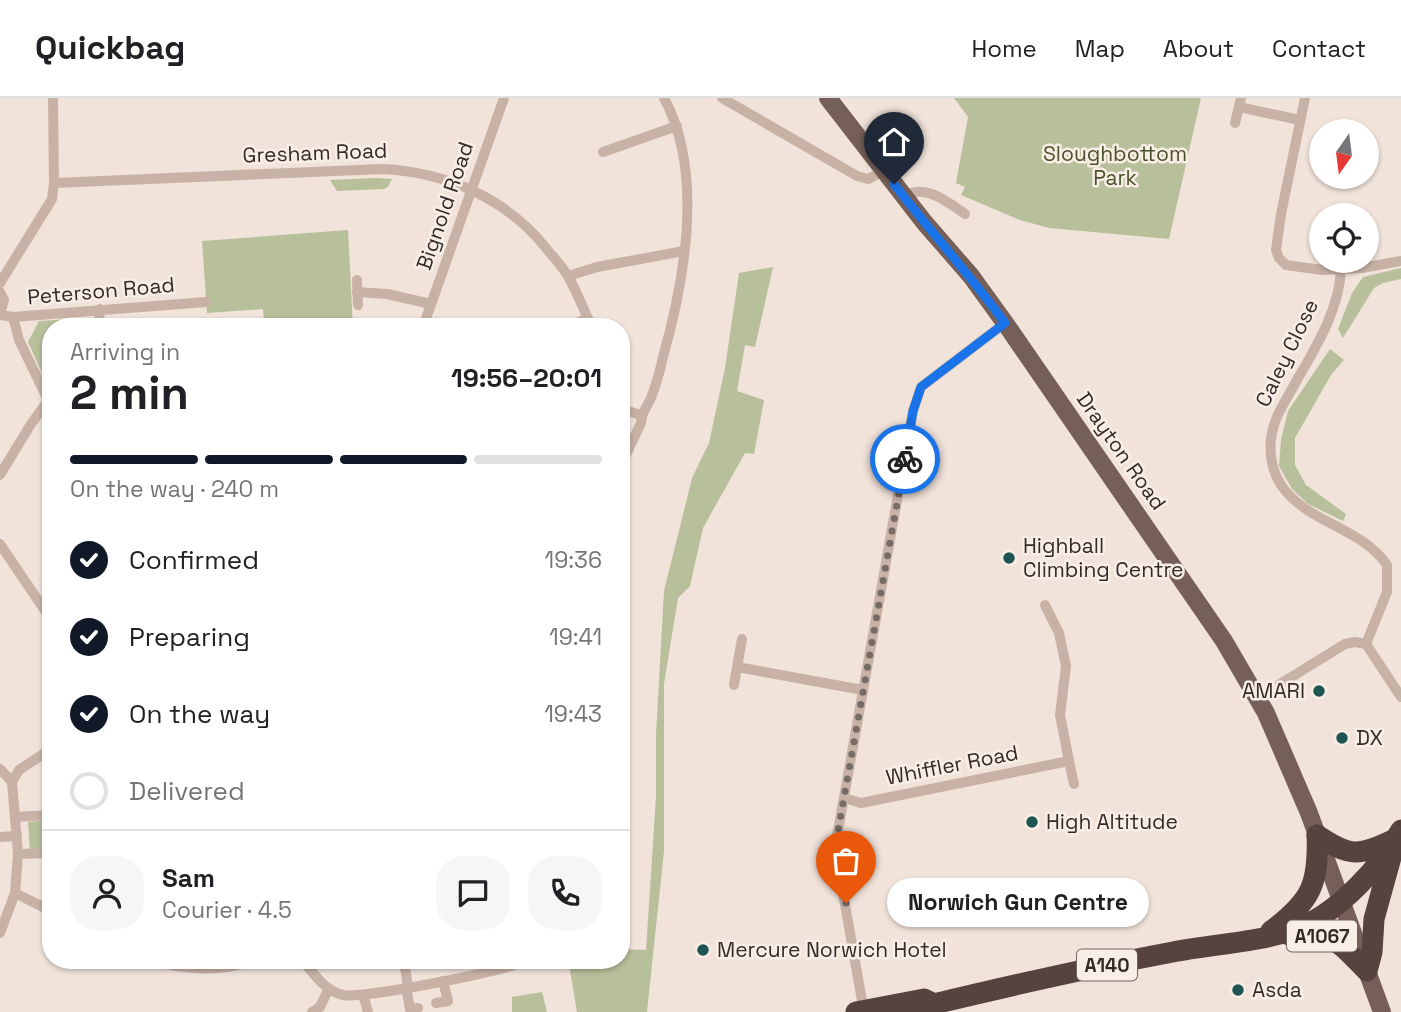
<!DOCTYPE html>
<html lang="en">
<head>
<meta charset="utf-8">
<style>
  body { margin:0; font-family:"Space Grotesk",sans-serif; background:#f6f6f6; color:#202124; height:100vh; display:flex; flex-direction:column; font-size:26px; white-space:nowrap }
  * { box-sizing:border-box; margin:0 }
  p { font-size:23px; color:#757577 }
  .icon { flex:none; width:38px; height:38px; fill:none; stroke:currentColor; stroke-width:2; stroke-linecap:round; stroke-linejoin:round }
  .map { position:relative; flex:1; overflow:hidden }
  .drawer { position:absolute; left:42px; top:220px; width:588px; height:651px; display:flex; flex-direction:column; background:#fff; border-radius:28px; box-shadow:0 2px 5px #0004 }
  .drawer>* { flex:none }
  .needle { width:46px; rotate:194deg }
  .tools { position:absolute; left:1309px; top:21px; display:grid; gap:14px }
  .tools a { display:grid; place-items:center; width:70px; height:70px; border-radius:50%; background:#fff; box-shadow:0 2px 5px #0004; font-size:35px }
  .pin { position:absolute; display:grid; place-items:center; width:60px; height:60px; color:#fff; margin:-72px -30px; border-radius:50% 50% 50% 0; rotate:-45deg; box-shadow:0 0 7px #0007 }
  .pin .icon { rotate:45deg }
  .courier { position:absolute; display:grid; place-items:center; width:70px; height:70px; margin:-35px; border:5px solid #1a73e8; border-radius:50%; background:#fff; color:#222; box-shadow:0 2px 9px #0007 }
  .bubble { position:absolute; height:49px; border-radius:24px; background:#fff; box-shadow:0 2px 5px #0004; font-size:23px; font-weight:700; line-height:49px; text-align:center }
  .overview em { font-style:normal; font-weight:700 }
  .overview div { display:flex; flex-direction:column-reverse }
  .overview { display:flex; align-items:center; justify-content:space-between; height:119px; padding:0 28px }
  h1 { font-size:46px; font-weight:700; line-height:52px }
  .bar { display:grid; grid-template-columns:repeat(4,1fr); gap:10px 7px; align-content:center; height:84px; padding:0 28px }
  .bar i { height:9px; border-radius:5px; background:#e0e0e0 }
  .bar .on { background:#111827 }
  .bar p { grid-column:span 4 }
  .line { display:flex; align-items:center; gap:18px; padding:0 28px; border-top:2px solid #e0e0e0 }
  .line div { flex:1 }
  .round { display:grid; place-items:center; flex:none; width:74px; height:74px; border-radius:28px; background:#f6f6f6 }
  ol { padding:0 28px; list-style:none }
  li { display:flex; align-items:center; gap:21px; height:77px }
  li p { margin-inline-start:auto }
  li .icon { padding:7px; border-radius:50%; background:#111827; color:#fff; stroke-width:4 }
  li:last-child { color:#757577 }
  li i { width:38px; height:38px; border:4px solid #e0e0e0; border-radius:50% }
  header { display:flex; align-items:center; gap:42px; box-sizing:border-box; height:98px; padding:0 35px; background:#fff; border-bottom:2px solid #e0e0e0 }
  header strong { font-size:33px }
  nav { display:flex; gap:38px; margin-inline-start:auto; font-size:24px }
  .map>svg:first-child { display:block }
</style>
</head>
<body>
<header>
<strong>Quickbag</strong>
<nav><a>Home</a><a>Map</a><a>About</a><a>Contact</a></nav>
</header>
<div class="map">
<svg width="1401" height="914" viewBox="0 0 1401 914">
  <rect width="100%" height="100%" fill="#f1e3da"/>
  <!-- green -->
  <g fill="#b8bf9b">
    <polygon points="954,0 1201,0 1169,141 1049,130 1020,122 961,97 965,89 956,85 968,19"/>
    <polygon points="375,80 392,81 388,89 384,91 337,93 330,82"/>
    <polygon points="348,132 353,229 260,229 264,223 263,211 207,215 202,143"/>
    <polygon points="773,169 755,249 745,247 737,293 764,302 754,356 745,355 703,430 690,488 678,500 664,586 664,753 647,914 577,914 569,866 563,863 621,863 621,851 646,852 656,698 656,636 664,493 692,380 709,345 725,270 739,175"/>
    <polygon points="1401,170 1401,181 1383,185 1374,190 1343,240 1338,231 1352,195 1363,179"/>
    <polygon points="89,220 92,221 87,229 51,229 51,287 48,288 28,244 39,223"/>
    <polygon points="1330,251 1344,262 1331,277 1295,340 1295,367 1306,387 1346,416 1343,423 1308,406 1292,391 1279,368 1281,342 1288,313"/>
    <polygon points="51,722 51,752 30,754 28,724"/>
    <polygon points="542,894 547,914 512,914 512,899"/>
  </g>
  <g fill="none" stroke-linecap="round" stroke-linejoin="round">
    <!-- street -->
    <g stroke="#c8b2a6" stroke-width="10">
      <polyline points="722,0 857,78 868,81 884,73"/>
      <polyline points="1305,0 1281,116 1276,152 1279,160 1286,167 1322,172 1362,170 1401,163"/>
      <polyline points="1239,9 1300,22"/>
      <polyline points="1235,25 1241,0"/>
      <polyline points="603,54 677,28"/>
      <path d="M54 85 382 71C446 74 506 100 546 150 554 160 563 169 569 180 578 196 584 213 592 229"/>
      <path d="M904 99C923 84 948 104 965 116"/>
      <path d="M1341 172C1339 215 1312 255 1292 291 1284 305 1275 319 1272 335 1268 354 1272 376 1284 391 1311 426 1362 430 1387 467V494L1366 546"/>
      <polyline points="568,178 597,169 684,153"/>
      <polyline points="357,182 358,207"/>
      <polyline points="0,185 52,101 54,85 53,0"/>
      <polyline points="0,194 4,202 0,216"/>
      <polyline points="357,194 387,196 431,206"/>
      <polyline points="0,217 13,219 206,204"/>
      <polyline points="13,219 19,242 51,308"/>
      <polyline points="95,229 99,222 100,211"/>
      <polyline points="423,229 504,0"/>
      <polyline points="568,229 588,220"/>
      <polyline points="621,311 641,317"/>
      <path d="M621 367 641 325C641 315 647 309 651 300 656 287 660 273 663 259 685 181 704 74 664 0"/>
      <polyline points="0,377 31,326 50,300"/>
      <polyline points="0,446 46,514 51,516"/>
      <polyline points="1045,507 1059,535 1066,568 1060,617 1069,663"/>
      <polyline points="737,569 742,541"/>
      <polyline points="1280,586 1345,546 1355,544 1366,546 1401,599"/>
      <polyline points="734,587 737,569 863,592"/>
      <polyline points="0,671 12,684 18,756 15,795 0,835"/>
      <polyline points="12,684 19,672 51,651"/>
      <polyline points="844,700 861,705 1069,663 1074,686"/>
      <polyline points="15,719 51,717"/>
      <polyline points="0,739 17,738"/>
      <polyline points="18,756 51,755"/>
      <polyline points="15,795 51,813"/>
      <path d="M156 863C185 872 221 874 250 863"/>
      <path d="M303 863C315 877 325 893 343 897 362 901 506 873 524 863"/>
      <polyline points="404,863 408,889"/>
      <polyline points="406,889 410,911 418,910"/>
      <polyline points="363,897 368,914"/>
      <polyline points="436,905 448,903 443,883"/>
      <polyline points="312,914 320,909 328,892"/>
      <polyline points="864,914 838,767 836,744 913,313 921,289 1005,225"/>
    </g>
    <!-- primary -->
    <polyline stroke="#765f58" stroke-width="18" points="828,0 924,124 971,178 1005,225 1224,543 1266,615 1309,715 1382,914"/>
    <!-- highway -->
    <g stroke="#56433e" stroke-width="21">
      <path d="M1317 737C1351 760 1359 758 1395 741"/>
      <path d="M1271 833C1311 803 1319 787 1317 737"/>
      <path d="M1289 837C1336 836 1335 841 1367 873L1372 854 1374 821 1393 752"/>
      <polyline points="856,914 924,901 934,906"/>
      <path d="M923 914 934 906C1013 887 1093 869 1173 854 1213 846 1267 844 1303 828 1340 812 1382 767 1401 732"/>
    </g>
  </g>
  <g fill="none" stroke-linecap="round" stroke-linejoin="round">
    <!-- done -->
    <polyline stroke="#776b66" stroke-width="7" stroke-dasharray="0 12.6" points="846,805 838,767 836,744 905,361"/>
    <!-- route -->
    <path stroke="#1a73e8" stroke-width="9" d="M894 86C930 133 970 177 1005 225L921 289 913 313 905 361"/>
  </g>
  <!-- markers -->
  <g fill="#1e5552" stroke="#f9eee6" stroke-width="2.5">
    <circle cx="1009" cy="460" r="7"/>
    <circle cx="1319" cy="593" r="7"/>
    <circle cx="1342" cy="640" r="7"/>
    <circle cx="1032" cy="724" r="7"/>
    <circle cx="703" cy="852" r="7"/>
    <circle cx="1238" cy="892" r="7"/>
  </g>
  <g text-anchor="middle" stroke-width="5" stroke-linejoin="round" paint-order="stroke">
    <!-- shield labels -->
    <g fill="#f9eee6" stroke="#706560" stroke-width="2">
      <rect x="1287" y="822.5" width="70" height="31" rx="5"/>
      <rect x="1077" y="851.5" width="60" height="31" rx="5"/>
    </g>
    <g font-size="19" font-weight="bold" fill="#352a27">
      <text x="1322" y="845">A1067</text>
      <text x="1107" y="874">A140</text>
    </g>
    <!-- street labels -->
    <g font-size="21" fill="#352a27" stroke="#f9eee6">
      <text transform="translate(315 55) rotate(-2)" y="7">Gresham Road</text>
      <text transform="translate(445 108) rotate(-71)" y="7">Bignold Road</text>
      <text transform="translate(101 193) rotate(-5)" y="7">Peterson Road</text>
      <text transform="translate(1287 255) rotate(-64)" y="7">Caley Close</text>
      <text transform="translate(1121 353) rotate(55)" y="7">Drayton Road</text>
      <text transform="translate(952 667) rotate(-11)" y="7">Whiffler Road</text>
    </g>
    <!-- park labels -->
    <g font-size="21" fill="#49522b" stroke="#f9eee6">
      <text x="1115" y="63">Sloughbottom<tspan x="1115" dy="24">Park</tspan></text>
    </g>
    <!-- poi labels -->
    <g font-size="21" fill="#352a27" stroke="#f9eee6" text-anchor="start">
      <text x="1023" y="455">Highball<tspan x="1023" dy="24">Climbing Centre</tspan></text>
      <text x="1305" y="600" text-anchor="end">AMARI</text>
      <text x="1356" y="647">DX</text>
      <text x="1046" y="731">High Altitude</text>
      <text x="717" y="859">Mercure Norwich Hotel</text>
      <text x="1252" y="899">Asda</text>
    </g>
  </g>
</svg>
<div class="tools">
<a><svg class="needle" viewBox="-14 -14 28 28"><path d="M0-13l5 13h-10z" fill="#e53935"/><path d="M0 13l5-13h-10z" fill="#757577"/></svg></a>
<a><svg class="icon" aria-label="locate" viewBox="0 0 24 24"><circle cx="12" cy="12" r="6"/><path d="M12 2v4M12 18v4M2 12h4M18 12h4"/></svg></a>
</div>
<div class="pin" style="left:846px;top:805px;background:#ea580c"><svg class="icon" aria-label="bag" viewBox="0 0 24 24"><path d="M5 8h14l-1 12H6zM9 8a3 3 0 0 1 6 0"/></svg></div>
<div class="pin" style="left:894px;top:86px;background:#1f2937"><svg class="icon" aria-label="home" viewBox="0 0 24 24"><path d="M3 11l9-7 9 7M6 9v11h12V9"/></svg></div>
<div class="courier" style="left:905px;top:361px"><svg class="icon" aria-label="bike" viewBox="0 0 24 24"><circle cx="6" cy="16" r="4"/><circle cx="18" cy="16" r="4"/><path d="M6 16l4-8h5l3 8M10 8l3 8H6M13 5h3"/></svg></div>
<div class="bubble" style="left:887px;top:780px;width:262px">Norwich Gun Centre</div>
<section class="drawer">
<div class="overview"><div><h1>2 min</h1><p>Arriving in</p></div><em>19:56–20:01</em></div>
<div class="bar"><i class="on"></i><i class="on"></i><i class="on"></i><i></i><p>On the way · 240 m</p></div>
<ol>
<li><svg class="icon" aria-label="check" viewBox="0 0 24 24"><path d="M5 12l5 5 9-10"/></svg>Confirmed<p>19:36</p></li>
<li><svg class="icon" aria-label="check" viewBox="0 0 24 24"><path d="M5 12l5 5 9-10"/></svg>Preparing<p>19:41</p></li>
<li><svg class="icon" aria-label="check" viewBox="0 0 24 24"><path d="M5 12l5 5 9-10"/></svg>On the way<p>19:43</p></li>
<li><i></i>Delivered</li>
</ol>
<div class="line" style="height:126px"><a class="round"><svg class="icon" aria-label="person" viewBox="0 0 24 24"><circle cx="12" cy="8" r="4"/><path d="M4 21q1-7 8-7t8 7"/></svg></a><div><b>Sam</b><p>Courier · 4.5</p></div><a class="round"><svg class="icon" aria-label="chat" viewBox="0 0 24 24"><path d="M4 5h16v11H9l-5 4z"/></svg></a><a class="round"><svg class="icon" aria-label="phone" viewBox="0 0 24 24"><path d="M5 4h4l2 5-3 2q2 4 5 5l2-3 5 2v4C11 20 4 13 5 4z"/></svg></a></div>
</section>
</div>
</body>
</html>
